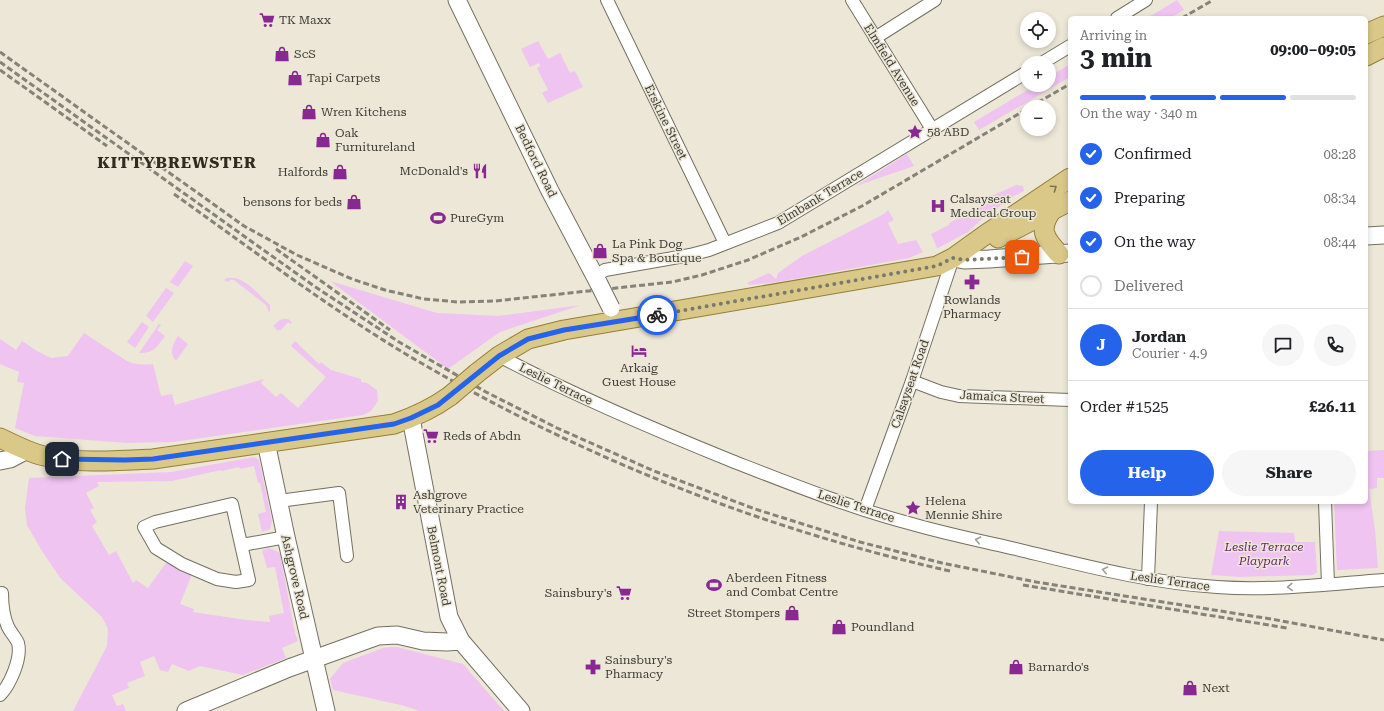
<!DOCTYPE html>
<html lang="en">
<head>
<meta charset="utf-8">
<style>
  body { margin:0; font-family:"Roboto Serif",serif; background:#f6f6f6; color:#202124; height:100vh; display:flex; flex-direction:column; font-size:15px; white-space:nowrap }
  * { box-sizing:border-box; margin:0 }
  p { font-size:13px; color:#757577 }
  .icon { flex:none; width:22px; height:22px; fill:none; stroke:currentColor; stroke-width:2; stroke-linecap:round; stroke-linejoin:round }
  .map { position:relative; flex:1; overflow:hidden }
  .sheet { position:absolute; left:1068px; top:16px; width:300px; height:488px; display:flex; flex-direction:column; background:#fff; border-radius:6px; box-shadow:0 2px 6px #0003 }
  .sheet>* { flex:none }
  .controls { position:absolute; left:1020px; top:12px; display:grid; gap:8px }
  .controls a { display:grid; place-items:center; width:36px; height:36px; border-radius:50%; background:#fff; box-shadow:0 2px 6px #0003; font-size:20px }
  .pin { position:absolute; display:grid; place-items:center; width:34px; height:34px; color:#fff; margin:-17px; border-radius:8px; box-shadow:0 2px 6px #0006 }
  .courier { position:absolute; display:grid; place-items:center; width:40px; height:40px; margin:-20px; border:3px solid #2563eb; border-radius:50%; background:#fff; color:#222; box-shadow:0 1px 5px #0007 }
  .summary em { font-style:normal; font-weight:700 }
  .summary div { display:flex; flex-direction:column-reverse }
  .summary { display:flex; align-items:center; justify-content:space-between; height:68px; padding:0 12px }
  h1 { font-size:26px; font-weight:700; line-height:30px }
  .bar { display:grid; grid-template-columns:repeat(4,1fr); gap:6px 4px; align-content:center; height:48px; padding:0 12px }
  .bar i { height:5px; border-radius:3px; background:#e0e0e0 }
  .bar .on { background:#2563eb }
  .bar p { grid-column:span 4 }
  .line { display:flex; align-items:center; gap:10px; padding:0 12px; border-top:1px solid #e0e0e0 }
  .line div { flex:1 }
  .round { display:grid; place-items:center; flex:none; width:42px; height:42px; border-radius:21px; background:#f6f6f6 }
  ol { padding:0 12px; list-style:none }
  li { display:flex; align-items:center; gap:12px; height:44px }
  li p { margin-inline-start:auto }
  li .icon { padding:4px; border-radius:50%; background:#2563eb; color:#fff; stroke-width:4 }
  li:last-child { color:#757577 }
  li i { width:22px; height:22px; border:2px solid #e0e0e0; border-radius:50% }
  .button { display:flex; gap:8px; margin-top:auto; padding:8px 12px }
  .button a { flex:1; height:46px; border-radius:24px; background:#2563eb; color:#fff; font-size:16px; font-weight:700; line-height:46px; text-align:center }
  .button a+a { background:#f6f6f6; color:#202124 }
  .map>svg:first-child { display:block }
</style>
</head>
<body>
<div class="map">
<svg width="1384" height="711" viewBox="0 0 1384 711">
  <rect width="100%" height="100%" fill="#ece7d7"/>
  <!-- green -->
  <g fill="#f0c4f1">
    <polygon points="1177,0 1184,10 1170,18 1147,18"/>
    <polygon points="538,41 548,59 560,53 570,73 575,71 583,87 548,103 542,93 548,90 537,68 540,66 539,63 530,67 521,49"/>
    <polygon points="1070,64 1070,77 979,130 974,122 1036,85 1049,85 1049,77"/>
    <polygon points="907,154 914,166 856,186"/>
    <polygon points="1016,185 1023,186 1024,191 1014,196 982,219 968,232 938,248 937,248 931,234 949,225 949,223 987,204 984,196 994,195"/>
    <polygon points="888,210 894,220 888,223 898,244 916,240 923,252 909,258 778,282 750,285 747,283 769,273 776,279 778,273 802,256 884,214"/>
    <polygon points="185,261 193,266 178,287 170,282"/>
    <path d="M227 278C245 276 258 294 270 305V311L269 312 266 305 234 280H230L229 282 224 280Z"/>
    <polygon points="330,281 437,313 498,316 581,305 500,332 448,369"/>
    <polygon points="166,288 174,293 153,322 146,316"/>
    <polygon points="283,319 288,319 292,322 290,324 288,322 281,330 277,330 273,326 280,320"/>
    <polygon points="142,322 149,327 135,348 127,342"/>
    <path d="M159 324 161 325 157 330 165 336C156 348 154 353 139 353Z"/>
    <path d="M84 333 127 361C136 365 143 365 153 364L161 396 172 394 175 405 264 379 261 383 276 397 281 393 298 408 326 377 291 346 295 341 319 364 321 362 331 370 361 379V382L367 383 377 390 378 401 371 411 363 415 173 442 127 443 35 436 15 428 24 383 17 382 19 372 0 364V339L16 350 22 341 37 351 51 358 68 356Z"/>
    <path d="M178 336 188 344 176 361C169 353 172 345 178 336Z"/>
    <polygon points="1384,450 1384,478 1377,478 1377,488 1369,489 1375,530 1378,568 1337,570 1334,502 1366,502 1366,451"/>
    <polygon points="254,457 259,460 272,521 270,529 262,532 258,514 266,512 260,483 258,483 254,466 240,469 239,467 222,471 221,470 172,481 97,482 99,486 86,493 94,508 90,510 97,522 92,526 109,555 116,551 133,583 136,580 148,588 166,563 192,574 180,604 194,609 193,612 246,620 270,622 269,616 284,613 275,567 267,568 262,550 270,548 280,553 295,633 298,641 282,648 286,658 243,675 200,666 189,671 172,664 168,672 160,670 154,656 140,662 145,676 127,683 129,688 112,695 117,706 123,704 126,711 73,711 107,646 108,629 102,617 61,579 42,551 27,525 25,508 29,478 171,472"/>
    <polygon points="1219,531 1294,533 1295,542 1315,542 1317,572 1313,575 1239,577 1211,575"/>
    <polygon points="391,647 397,647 463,664 504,711 420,711 405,706 333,690 330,679 343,663 383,648"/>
  </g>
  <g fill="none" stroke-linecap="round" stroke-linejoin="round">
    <defs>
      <g id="street">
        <polyline points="607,0 725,243"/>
        <polyline points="852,0 932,129"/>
        <polyline points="1117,18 1146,0"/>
        <polyline points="875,38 935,0"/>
        <polyline points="1042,63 1070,46"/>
        <polyline points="595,276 605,270 690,255 709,250 778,223 1027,72"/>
        <path d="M499 356C575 396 653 429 732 461 791 484 851 508 912 524 947 534 981 541 1016 549 1082 565 1149 583 1217 587 1273 591 1329 584 1384 580"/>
        <polyline points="912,381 941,392 959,396 1070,400"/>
        <polyline points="279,501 339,493 347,556"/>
        <polyline points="1325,502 1328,584"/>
        <polygon points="232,504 249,580 236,582 217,579 182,564 156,548 144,527 155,522"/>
        <polyline points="865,510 912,381 953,258"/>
        <polyline points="242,545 286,537"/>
        <polyline points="1148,579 1151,502"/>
        <path d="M0 695C10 685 22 658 18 643 16 638 11 633 8 627 3 616 2 606 2 593"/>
      </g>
      <g id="secondary">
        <polyline points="457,0 550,191 599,284"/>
        <polyline points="1366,236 1384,235"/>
        <polyline points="953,258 964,260 989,259 1070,253"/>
        <polyline points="411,418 449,617 461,641 521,711"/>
        <polyline points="266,442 286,537 326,711"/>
        <polyline points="0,461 10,459 27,450"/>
        <polyline points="186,711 289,668 378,636 397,635 423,641 447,642 461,641"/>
      </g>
      <g id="primary">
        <polyline points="1366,34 1384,26"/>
        <polyline points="1366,56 1384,47"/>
        <path d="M1052 210C1038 229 1044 238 1059 254"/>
        <polyline points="998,238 1070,201"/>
        <polyline points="477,373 499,356 528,339 564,330 937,266 953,258 985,235 1070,178"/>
        <path d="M0 438C13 444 26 451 40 455 74 464 117 461 153 459L394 424C414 417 432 409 450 396"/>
      </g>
    </defs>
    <!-- street casing -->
    <use href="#street" stroke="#747061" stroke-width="14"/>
    <!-- secondary casing -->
    <use href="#secondary" stroke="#747061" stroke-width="19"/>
    <!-- primary casing -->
    <use href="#primary" stroke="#937f38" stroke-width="21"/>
    <!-- street -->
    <use href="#street" stroke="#fff" stroke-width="12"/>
    <!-- secondary -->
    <use href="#secondary" stroke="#fff" stroke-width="17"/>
    <!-- primary -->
    <use href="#primary" stroke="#dac888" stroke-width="19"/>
    <!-- rail -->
    <g stroke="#858277" stroke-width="3" stroke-dasharray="6 3" stroke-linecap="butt">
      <polyline points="1182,18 1213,0"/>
      <polyline points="0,52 244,226 297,255 352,279 385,290 424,299 458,302 495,301 672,282 702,275 748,260 801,237 862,206 1027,109"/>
      <polyline points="0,62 314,286 399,342 486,392 557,428 654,471 755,509 860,542 942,563 1036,582 1271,619 1384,640"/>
      <polyline points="0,70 107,146"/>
      <polyline points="1030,107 1070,84"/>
      <path d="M174 194C250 248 325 305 404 353 574 454 757 528 950 571"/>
      <polyline points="276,249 390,330"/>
      <polyline points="1023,585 1287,628"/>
    </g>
    <defs>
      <polyline id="secondary-bridge" points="599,284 611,308"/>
      <polyline id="primary-bridge" points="450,396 477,373"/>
    </defs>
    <!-- secondary-bridge casing -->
    <use href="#secondary-bridge" stroke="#747061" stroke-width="19" stroke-linecap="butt"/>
    <!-- primary-bridge casing -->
    <use href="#primary-bridge" stroke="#937f38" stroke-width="21" stroke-linecap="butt"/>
    <!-- secondary-bridge -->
    <use href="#secondary-bridge" stroke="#fff" stroke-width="17"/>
    <!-- primary-bridge -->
    <use href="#primary-bridge" stroke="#dac888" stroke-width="19"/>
  </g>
  <!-- one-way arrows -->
  <defs><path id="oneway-chevron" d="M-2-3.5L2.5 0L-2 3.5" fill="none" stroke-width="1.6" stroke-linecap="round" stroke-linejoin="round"/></defs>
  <use stroke="#7c7456" href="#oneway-chevron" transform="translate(1054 188) rotate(-35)"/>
  <g stroke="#9e9e9a">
    <use href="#oneway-chevron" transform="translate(978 540) rotate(-167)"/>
    <use href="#oneway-chevron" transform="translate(1105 570) rotate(-168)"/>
    <use href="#oneway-chevron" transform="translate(1290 587) rotate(177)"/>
  </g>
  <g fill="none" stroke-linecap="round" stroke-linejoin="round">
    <!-- done -->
    <polyline stroke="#7b786e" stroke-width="4" stroke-dasharray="0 7.2" points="657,315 937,266 953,258 964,260 1022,257"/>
    <!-- route -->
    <polyline stroke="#2563eb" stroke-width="5" points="62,459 125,460 153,459 394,424 411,418 438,405 499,356 528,339 564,330 657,315"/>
  </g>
  <!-- icons -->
  <defs>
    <symbol id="supermarket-bare" viewBox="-9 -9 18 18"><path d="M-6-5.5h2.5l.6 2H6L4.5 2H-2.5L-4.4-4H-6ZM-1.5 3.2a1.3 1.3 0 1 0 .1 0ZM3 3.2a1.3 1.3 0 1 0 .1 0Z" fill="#8a2891" stroke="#ece7d7" stroke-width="2.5" paint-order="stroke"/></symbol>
    <symbol id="shop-bare" viewBox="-9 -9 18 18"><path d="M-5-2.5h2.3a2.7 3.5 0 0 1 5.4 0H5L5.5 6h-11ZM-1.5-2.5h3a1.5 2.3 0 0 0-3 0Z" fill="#8a2891" stroke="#ece7d7" stroke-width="2.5" paint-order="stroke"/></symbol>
    <symbol id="sight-bare" viewBox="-9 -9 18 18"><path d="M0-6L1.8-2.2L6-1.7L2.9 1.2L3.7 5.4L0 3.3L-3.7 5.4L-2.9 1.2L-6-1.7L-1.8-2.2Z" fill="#8a2891" stroke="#ece7d7" stroke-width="2.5" paint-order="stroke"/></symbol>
    <symbol id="restaurant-bare" viewBox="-9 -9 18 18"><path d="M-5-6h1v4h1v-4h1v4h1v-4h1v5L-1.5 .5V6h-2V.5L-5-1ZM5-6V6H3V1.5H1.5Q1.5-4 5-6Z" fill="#8a2891" stroke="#ece7d7" stroke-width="2.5" paint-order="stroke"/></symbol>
    <symbol id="hospital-bare" viewBox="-9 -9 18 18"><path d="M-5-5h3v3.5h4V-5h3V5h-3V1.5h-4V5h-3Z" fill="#8a2891" stroke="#ece7d7" stroke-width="2.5" paint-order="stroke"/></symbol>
    <symbol id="stadium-bare" viewBox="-9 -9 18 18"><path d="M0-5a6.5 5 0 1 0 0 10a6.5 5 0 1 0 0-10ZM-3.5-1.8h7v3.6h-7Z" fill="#8a2891" stroke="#ece7d7" stroke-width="2.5" paint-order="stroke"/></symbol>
    <symbol id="pharmacy-bare" viewBox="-9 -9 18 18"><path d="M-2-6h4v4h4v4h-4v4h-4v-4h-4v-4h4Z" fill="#8a2891" stroke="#ece7d7" stroke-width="2.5" paint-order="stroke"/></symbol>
    <symbol id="hotel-bare" viewBox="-9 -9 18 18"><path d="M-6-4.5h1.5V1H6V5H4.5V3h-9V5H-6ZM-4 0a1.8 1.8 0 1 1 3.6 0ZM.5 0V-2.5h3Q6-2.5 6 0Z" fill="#8a2891" stroke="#ece7d7" stroke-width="2.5" paint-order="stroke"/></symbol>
    <symbol id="building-bare" viewBox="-9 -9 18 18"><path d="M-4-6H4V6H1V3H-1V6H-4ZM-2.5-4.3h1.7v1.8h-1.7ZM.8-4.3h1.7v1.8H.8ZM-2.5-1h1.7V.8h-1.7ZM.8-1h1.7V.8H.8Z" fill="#8a2891" stroke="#ece7d7" stroke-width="2.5" paint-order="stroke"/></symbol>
  </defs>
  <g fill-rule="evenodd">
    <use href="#supermarket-bare" x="256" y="9" width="22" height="22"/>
    <use href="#shop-bare" x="271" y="43" width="22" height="22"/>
    <use href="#shop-bare" x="284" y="67" width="22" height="22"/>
    <use href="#shop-bare" x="298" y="101" width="22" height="22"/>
    <use href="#sight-bare" x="904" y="121" width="22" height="22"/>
    <use href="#shop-bare" x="312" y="129" width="22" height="22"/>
    <use href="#restaurant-bare" x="469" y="160" width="22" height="22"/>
    <use href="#shop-bare" x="329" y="161" width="22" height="22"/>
    <use href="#shop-bare" x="343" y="191" width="22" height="22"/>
    <use href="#hospital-bare" x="927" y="195" width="22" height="22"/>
    <use href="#stadium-bare" x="427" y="207" width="22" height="22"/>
    <use href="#shop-bare" x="589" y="240" width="22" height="22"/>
    <use href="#pharmacy-bare" x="961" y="271" width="22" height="22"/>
    <use href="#hotel-bare" x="628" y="340" width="22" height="22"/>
    <use href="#supermarket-bare" x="420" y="425" width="22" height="22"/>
    <use href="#building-bare" x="390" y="491" width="22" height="22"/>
    <use href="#sight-bare" x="902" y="497" width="22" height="22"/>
    <use href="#stadium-bare" x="703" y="574" width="22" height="22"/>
    <use href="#supermarket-bare" x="613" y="582" width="22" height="22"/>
    <use href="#shop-bare" x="781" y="602" width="22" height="22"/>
    <use href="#shop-bare" x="828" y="616" width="22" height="22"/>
    <use href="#pharmacy-bare" x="582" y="656" width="22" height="22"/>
    <use href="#shop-bare" x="1005" y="656" width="22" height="22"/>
    <use href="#shop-bare" x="1179" y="677" width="22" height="22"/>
  </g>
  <g text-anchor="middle" stroke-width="3" stroke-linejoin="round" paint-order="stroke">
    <!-- poi labels -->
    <g font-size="12" fill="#3e3c35" stroke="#ece7d7" text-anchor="start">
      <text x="279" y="24">TK Maxx</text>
      <text x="294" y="58">ScS</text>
      <text x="307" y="82">Tapi Carpets</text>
      <text x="321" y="116">Wren Kitchens</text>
      <text x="927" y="136">58 ABD</text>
      <text x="335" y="137">Oak<tspan x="335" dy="14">Furnitureland</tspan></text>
      <text x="468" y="175" text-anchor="end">McDonald's</text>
      <text x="328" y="176" text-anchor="end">Halfords</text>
      <text x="950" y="203">Calsayseat<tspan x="950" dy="14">Medical Group</tspan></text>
      <text x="342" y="206" text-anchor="end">bensons for beds</text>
      <text x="450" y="222">PureGym</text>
      <text x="612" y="248">La Pink Dog<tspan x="612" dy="14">Spa &amp; Boutique</tspan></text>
      <text x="972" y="304" text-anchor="middle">Rowlands<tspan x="972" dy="14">Pharmacy</tspan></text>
      <text x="639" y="372" text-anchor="middle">Arkaig<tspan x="639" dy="14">Guest House</tspan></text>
      <text x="443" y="440">Reds of Abdn</text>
      <text x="413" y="499">Ashgrove<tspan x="413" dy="14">Veterinary Practice</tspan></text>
      <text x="925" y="505">Helena<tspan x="925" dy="14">Mennie Shire</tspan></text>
      <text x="726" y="582">Aberdeen Fitness<tspan x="726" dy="14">and Combat Centre</tspan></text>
      <text x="612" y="597" text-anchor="end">Sainsbury's</text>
      <text x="780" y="617" text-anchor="end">Street Stompers</text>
      <text x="851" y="631">Poundland</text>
      <text x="605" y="664">Sainsbury's<tspan x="605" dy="14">Pharmacy</tspan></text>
      <text x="1028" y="671">Barnardo's</text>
      <text x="1202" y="692">Next</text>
    </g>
    <!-- street labels -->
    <g font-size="12" fill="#3e3c35" stroke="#ece7d7">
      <text transform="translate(892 65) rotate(58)" y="4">Elmfield Avenue</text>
      <text transform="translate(666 122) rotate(64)" y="4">Erskine Street</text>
      <text transform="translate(536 161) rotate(64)" y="4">Bedford Road</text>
      <text transform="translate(820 197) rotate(-31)" y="4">Elmbank Terrace</text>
      <text transform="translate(556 384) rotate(26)" y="4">Leslie Terrace</text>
      <text transform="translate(910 384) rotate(-71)" y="4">Calsayseat Road</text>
      <text transform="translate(1002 397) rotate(3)" y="4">Jamaica Street</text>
      <text transform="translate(856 506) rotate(18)" y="4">Leslie Terrace</text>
      <text transform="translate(439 566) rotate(79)" y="4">Belmont Road</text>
      <text transform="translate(295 577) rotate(77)" y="4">Ashgrove Road</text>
      <text transform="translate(1170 581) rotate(8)" y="4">Leslie Terrace</text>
    </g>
    <!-- park labels -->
    <g font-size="12" font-style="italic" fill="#67276b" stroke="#ece7d7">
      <text x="1264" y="551">Leslie Terrace<tspan x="1264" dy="14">Playpark</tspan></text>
    </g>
    <!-- district labels -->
    <g font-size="16" font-weight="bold" letter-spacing="1" fill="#302c1f" stroke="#ece7d7">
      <text x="177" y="168">KITTYBREWSTER</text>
    </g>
  </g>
</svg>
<div class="controls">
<a><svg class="icon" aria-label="locate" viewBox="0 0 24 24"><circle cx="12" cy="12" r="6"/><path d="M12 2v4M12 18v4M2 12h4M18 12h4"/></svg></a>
<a>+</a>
<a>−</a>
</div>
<div class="pin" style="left:1022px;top:257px;background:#ea580c"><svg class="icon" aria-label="bag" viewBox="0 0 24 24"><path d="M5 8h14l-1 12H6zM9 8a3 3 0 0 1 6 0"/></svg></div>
<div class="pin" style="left:62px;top:459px;background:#1f2937"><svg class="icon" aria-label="home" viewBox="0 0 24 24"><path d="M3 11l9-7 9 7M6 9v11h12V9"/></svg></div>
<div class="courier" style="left:657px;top:315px"><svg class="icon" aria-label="bike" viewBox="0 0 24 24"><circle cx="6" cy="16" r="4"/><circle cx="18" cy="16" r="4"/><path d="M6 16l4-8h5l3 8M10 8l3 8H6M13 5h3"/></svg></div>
<section class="sheet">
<div class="summary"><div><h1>3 min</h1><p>Arriving in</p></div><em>09:00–09:05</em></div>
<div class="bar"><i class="on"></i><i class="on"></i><i class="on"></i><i></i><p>On the way · 340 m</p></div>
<ol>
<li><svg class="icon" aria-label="check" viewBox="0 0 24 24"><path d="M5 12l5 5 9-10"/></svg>Confirmed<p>08:28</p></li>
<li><svg class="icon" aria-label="check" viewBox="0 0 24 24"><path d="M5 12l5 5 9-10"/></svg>Preparing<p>08:34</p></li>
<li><svg class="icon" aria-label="check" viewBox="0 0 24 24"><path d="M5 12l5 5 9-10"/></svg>On the way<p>08:44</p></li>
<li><i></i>Delivered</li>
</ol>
<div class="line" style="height:72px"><b class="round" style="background:#2563eb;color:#fff">J</b><div><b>Jordan</b><p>Courier · 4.9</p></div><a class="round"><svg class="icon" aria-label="chat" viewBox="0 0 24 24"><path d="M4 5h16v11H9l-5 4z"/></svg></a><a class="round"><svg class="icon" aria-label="phone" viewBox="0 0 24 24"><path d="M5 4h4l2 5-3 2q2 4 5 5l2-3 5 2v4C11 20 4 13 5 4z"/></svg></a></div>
<div class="line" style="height:52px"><div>Order #1525</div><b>£26.11</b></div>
<div class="button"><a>Help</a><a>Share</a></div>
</section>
</div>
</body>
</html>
